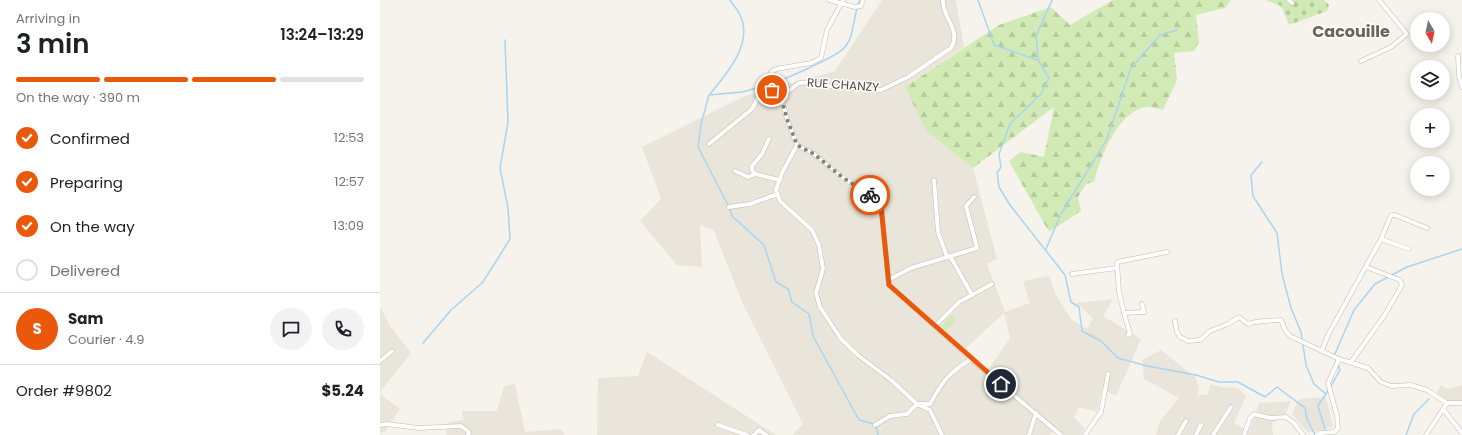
<!DOCTYPE html>
<html lang="en">
<head>
<meta charset="utf-8">
<style>
  body { margin:0; font-family:Poppins,sans-serif; background:#f2f2f2; color:#202124; height:100vh; display:flex; flex-direction:column; font-size:15px; white-space:nowrap }
  * { box-sizing:border-box; margin:0 }
  p { font-size:13px; color:#757577 }
  .icon { flex:none; width:22px; height:22px; fill:none; stroke:currentColor; stroke-width:2; stroke-linecap:round; stroke-linejoin:round }
  .map { position:relative; flex:1; overflow:hidden }
  .details { display:flex; flex-direction:column; background:#fff; width:380px }
  .details>* { flex:none }
  .needle { width:26px; rotate:171deg }
  .controls { position:absolute; left:1030px; top:12px; display:grid; gap:8px }
  .controls a { display:grid; place-items:center; width:40px; height:40px; border-radius:50%; background:#fff; box-shadow:0 2px 10px #0003; font-size:20px }
  .pin { position:absolute; display:grid; place-items:center; width:34px; height:34px; color:#fff; margin:-17px; border:2px solid #fff; border-radius:50%; box-shadow:0 1px 4px #0007 }
  .courier { position:absolute; display:grid; place-items:center; width:40px; height:40px; margin:-20px; border:3px solid #ea580c; border-radius:50%; background:#fff; color:#222; box-shadow:0 1px 5px #0007 }
  .overview em { font-style:normal; font-weight:600 }
  .overview div { display:flex; flex-direction:column-reverse }
  .overview { display:flex; align-items:center; justify-content:space-between; height:68px; padding:0 16px }
  h1 { font-size:26px; font-weight:600; line-height:30px }
  .bar { display:grid; grid-template-columns:repeat(4,1fr); gap:6px 4px; align-content:center; height:48px; padding:0 16px }
  .bar i { height:5px; border-radius:3px; background:#e0e0e0 }
  .bar .on { background:#ea580c }
  .bar p { grid-column:span 4 }
  .line { display:flex; align-items:center; gap:10px; padding:0 16px; border-top:1px solid #e0e0e0 }
  .line div { flex:1 }
  .round { display:grid; place-items:center; flex:none; width:42px; height:42px; border-radius:21px; background:#f2f2f2 }
  ol { padding:0 16px; list-style:none }
  li { display:flex; align-items:center; gap:12px; height:44px }
  li p { margin-inline-start:auto }
  li .icon { padding:4px; border-radius:50%; background:#ea580c; color:#fff; stroke-width:4 }
  li:last-child { color:#757577 }
  li i { width:22px; height:22px; border:2px solid #e0e0e0; border-radius:50% }
  main { display:flex; flex:1; min-height:0 }
  .map>svg:first-child { display:block }
</style>
</head>
<body>
<main>
<section class="details">
<div class="overview"><div><h1>3 min</h1><p>Arriving in</p></div><em>13:24–13:29</em></div>
<div class="bar"><i class="on"></i><i class="on"></i><i class="on"></i><i></i><p>On the way · 390 m</p></div>
<ol>
<li><svg class="icon" aria-label="check" viewBox="0 0 24 24"><path d="M5 12l5 5 9-10"/></svg>Confirmed<p>12:53</p></li>
<li><svg class="icon" aria-label="check" viewBox="0 0 24 24"><path d="M5 12l5 5 9-10"/></svg>Preparing<p>12:57</p></li>
<li><svg class="icon" aria-label="check" viewBox="0 0 24 24"><path d="M5 12l5 5 9-10"/></svg>On the way<p>13:09</p></li>
<li><i></i>Delivered</li>
</ol>
<div class="line" style="height:72px"><b class="round" style="background:#ea580c;color:#fff">S</b><div><b>Sam</b><p>Courier · 4.9</p></div><a class="round"><svg class="icon" aria-label="chat" viewBox="0 0 24 24"><path d="M4 5h16v11H9l-5 4z"/></svg></a><a class="round"><svg class="icon" aria-label="phone" viewBox="0 0 24 24"><path d="M5 4h4l2 5-3 2q2 4 5 5l2-3 5 2v4C11 20 4 13 5 4z"/></svg></a></div>
<div class="line" style="height:52px"><div>Order #9802</div><b>$5.24</b></div>
</section>
<div class="map">
<svg width="1082" height="435" viewBox="0 0 1082 435">
  <defs>
    <pattern id="forest-firs" width="22" height="20" patternUnits="userSpaceOnUse"><rect width="22" height="20" fill="#d2eab5"/><path d="M5 1l3.5 6h-7zM16 11l3.5 6h-7z" fill="#b6ca9c"/></pattern>
    <pattern id="cemetery-stones" width="16" height="16" patternUnits="userSpaceOnUse"><rect width="16" height="16" fill="#d2eab5"/><path d="M2 7V4a2 2 0 0 1 4 0v3zM10 15v-3a2 2 0 0 1 4 0v3z" fill="#b6ca9c"/></pattern>
  </defs>
  <rect width="100%" height="100%" fill="#f6f3ec"/>
  <!-- residential -->
  <g fill="#eae5da" fill-rule="evenodd">
    <path d="M502 0H576L584 47 525 87 546 131 593 168 617 259 607 264 625 312 650 303 643 281 669 276 676 295 691 319 707 329 713 318 696 303 733 299 723 316 761 339 736 396 722 389 717 412 699 407 694 417 705 429 700 435H685L676 427 670 435H412L423 424 362 302 334 231 320 225 322 267 297 265 260 221 281 199 262 147 365 96 455 71ZM624 313 630 338 608 370 586 348Z"/>
    <polygon points="0,307 10,326 31,353 0,392"/>
    <polygon points="781,350 816,378 819,389 817,395 827,395 831,384 840,387 858,388 866,396 854,423 869,431 879,403 911,401 905,416 892,423 893,435 776,435 780,421 799,398 764,379 762,360"/>
    <polygon points="267,352 396,435 217,435 218,378 258,376"/>
    <polygon points="135,384 145,432 181,429 185,435 66,435 69,422 83,420 82,411 117,411 124,386"/>
    <polygon points="1061,385 1067,389 1082,385 1082,403 1071,404 1055,396"/>
    <polygon points="0,394 20,409 5,432 0,433"/>
    <polygon points="946,397 953,427 928,433 912,414 919,399"/>
  </g>
  <!-- forest -->
  <path fill="url(#forest-firs)" d="M733 0H851L845 8 816 15 819 42 814 51 794 53 797 80 783 110C778 109 772 106 767 107 738 110 720 158 714 182L706 184 698 197 701 211 669 232 629 161 641 152 664 157 674 107 593 168 546 131 525 87 619 25 671 7 690 25Z"/>
  <!-- cemetery -->
  <polygon fill="url(#cemetery-stones)" points="886,0 944,0 949,5 947,11 909,25 901,6"/>
  <!-- garden -->
  <polygon fill="#d2eab5" points="571,315 576,319 566,331 561,327"/>
  <g fill="none" stroke-linecap="round" stroke-linejoin="round">
    <!-- stream -->
    <g stroke="#a9d4f2" stroke-width="1.5">
      <polyline points="598,0 614,45 658,60"/>
      <polyline points="672,0 656,36 658,60 669,78 661,94 630,124 619,154 621,167 617,173 619,187 630,205 685,275 691,302 699,307 702,331 721,341 738,358 767,366 816,375 839,382 858,382 885,397 897,387 925,408 927,419 935,435"/>
      <path d="M390 84C403 80 457 57 465 47 475 35 473 14 480 0"/>
      <polyline points="384,86 362,92 329,95 321,124 318,147 349,207 352,216 384,245 396,282 408,289 412,302 429,314 433,336 479,420 494,424"/>
      <path d="M330 94C346 74 374 44 360 15 358 10 353 5 350 0"/>
      <polyline points="882,162 871,175 873,196 897,233 902,274 911,308 921,332 926,365 934,384 946,394"/>
      <polyline points="666,249 681,214 727,139 751,68 780,35 797,30"/>
      <polyline points="43,343 71,310 103,282 130,239 128,208 120,168 128,122 125,40"/>
      <polyline points="956,361 954,356 974,310 995,284 1027,267 1082,249"/>
      <polyline points="951,386 960,370 958,365"/>
      <polyline points="496,426 498,435"/>
      <polyline points="947,435 938,406 949,389"/>
      <polyline points="1026,435 1034,414 1049,399"/>
    </g>
    <defs>
      <g id="minor">
        <polyline points="449,0 475,7 481,6 483,0"/>
        <polyline points="909,0 912,3"/>
        <polyline points="1078,56 1079,76 1082,87"/>
        <polyline points="981,61 1011,47 1027,34 999,0"/>
        <polyline points="401,97 392,90 388,80 391,72 396,69 431,63 441,58 447,30 463,0"/>
        <polyline points="329,144 372,109 382,89 389,84"/>
        <polyline points="417,145 434,154 462,177 491,195 501,206 509,285 591,359 681,435"/>
        <polyline points="355,171 368,177 375,174 399,180"/>
        <polyline points="375,174 372,170 372,166 382,154 389,139"/>
        <polyline points="554,180 558,232 567,257"/>
        <polyline points="349,207 370,204 398,194"/>
        <polyline points="1001,239 1011,215 1015,215 1047,228"/>
        <polyline points="570,256 592,295"/>
        <polyline points="692,274 737,268"/>
        <polyline points="508,280 531,268 597,248 586,206 594,197"/>
        <polyline points="744,313 739,292 737,262 787,252"/>
        <path d="M795 321 797 332 800 337 808 341 820 340 830 331 848 324 859 317 868 324C879 320 890 321 901 320L905 330 910 336 959 359 988 368 1001 382 1011 386 1031 385 1047 390 1067 403H1082"/>
        <polyline points="555,326 579,302 612,284"/>
        <polyline points="748,335 750,334 744,313 764,312 762,304"/>
        <polyline points="942,350 948,335 1001,239 1029,249"/>
        <polyline points="0,361 12,351"/>
        <polyline points="971,362 1004,316 1022,285 1020,280 986,267"/>
        <polyline points="1063,409 1082,433"/>
        <polyline points="0,425 7,424 39,428 81,426 89,432 88,435"/>
        <polyline points="338,425 367,435"/>
        <path d="M495 425 510 416 527 414 537 404H550C563 380 569 373 591 359"/>
        <polyline points="374,435 379,430 386,435"/>
        <path d="M562 435 550 410 537 404 511 380 479 356 461 339 440 307 436 293 443 269 439 245 432 230 400 201 396 190 402 173 417 145 407 119 401 97 419 83 432 82 445 86 501 90 528 77 571 48C582 30 562 18 563 0"/>
        <polyline points="649,435 656,413"/>
        <polyline points="705,435 721,412 728,374"/>
        <polyline points="798,435 806,421"/>
        <polyline points="816,435 821,425"/>
        <polyline points="833,435 851,407"/>
        <polyline points="864,435 870,418 874,414 890,418 906,417 914,423 923,435"/>
        <polyline points="937,435 940,433 954,432 958,428 957,416 948,383 959,359"/>
        <polyline points="1046,435 1067,403"/>
      </g>
    </defs>
    <!-- minor casing -->
    <use href="#minor" stroke="#c2bbae" stroke-width="5"/>
    <!-- minor -->
    <use href="#minor" stroke="#fff" stroke-width="4"/>
  </g>
  <g fill="none" stroke-linecap="round" stroke-linejoin="round">
    <!-- done -->
    <polyline stroke="#878178" stroke-width="4" stroke-dasharray="0 7.2" points="392,90 401,97 407,119 417,145 434,154 462,177 490,195"/>
    <!-- route -->
    <polyline stroke="#ea580c" stroke-width="5" points="490,195 501,206 509,285 621,384"/>
  </g>
  <g text-anchor="middle" stroke-width="3" stroke-linejoin="round" paint-order="stroke">
    <!-- street labels -->
    <g font-size="12" fill="#4b4439" stroke="#fff">
      <text transform="translate(463 85) rotate(4)" y="4">RUE CHANZY</text>
    </g>
    <!-- district labels -->
    <g font-size="16" font-weight="bold" fill="#6e6250" stroke="#fff">
      <text x="971" y="37">Cacouille</text>
    </g>
  </g>
</svg>
<div class="controls">
<a><svg class="needle" viewBox="-14 -14 28 28"><path d="M0-13l5 13h-10z" fill="#e53935"/><path d="M0 13l5-13h-10z" fill="#757577"/></svg></a>
<a><svg class="icon" aria-label="layers" viewBox="0 0 24 24"><path d="M12 4l9 5-9 5-9-5zM3 14l9 5 9-5"/></svg></a>
<a>+</a>
<a>−</a>
</div>
<div class="pin" style="left:392px;top:90px;background:#ea580c"><svg class="icon" aria-label="bag" viewBox="0 0 24 24"><path d="M5 8h14l-1 12H6zM9 8a3 3 0 0 1 6 0"/></svg></div>
<div class="pin" style="left:621px;top:384px;background:#1f2937"><svg class="icon" aria-label="home" viewBox="0 0 24 24"><path d="M3 11l9-7 9 7M6 9v11h12V9"/></svg></div>
<div class="courier" style="left:490px;top:195px"><svg class="icon" aria-label="bike" viewBox="0 0 24 24"><circle cx="6" cy="16" r="4"/><circle cx="18" cy="16" r="4"/><path d="M6 16l4-8h5l3 8M10 8l3 8H6M13 5h3"/></svg></div>
</div>
</main>
</body>
</html>
